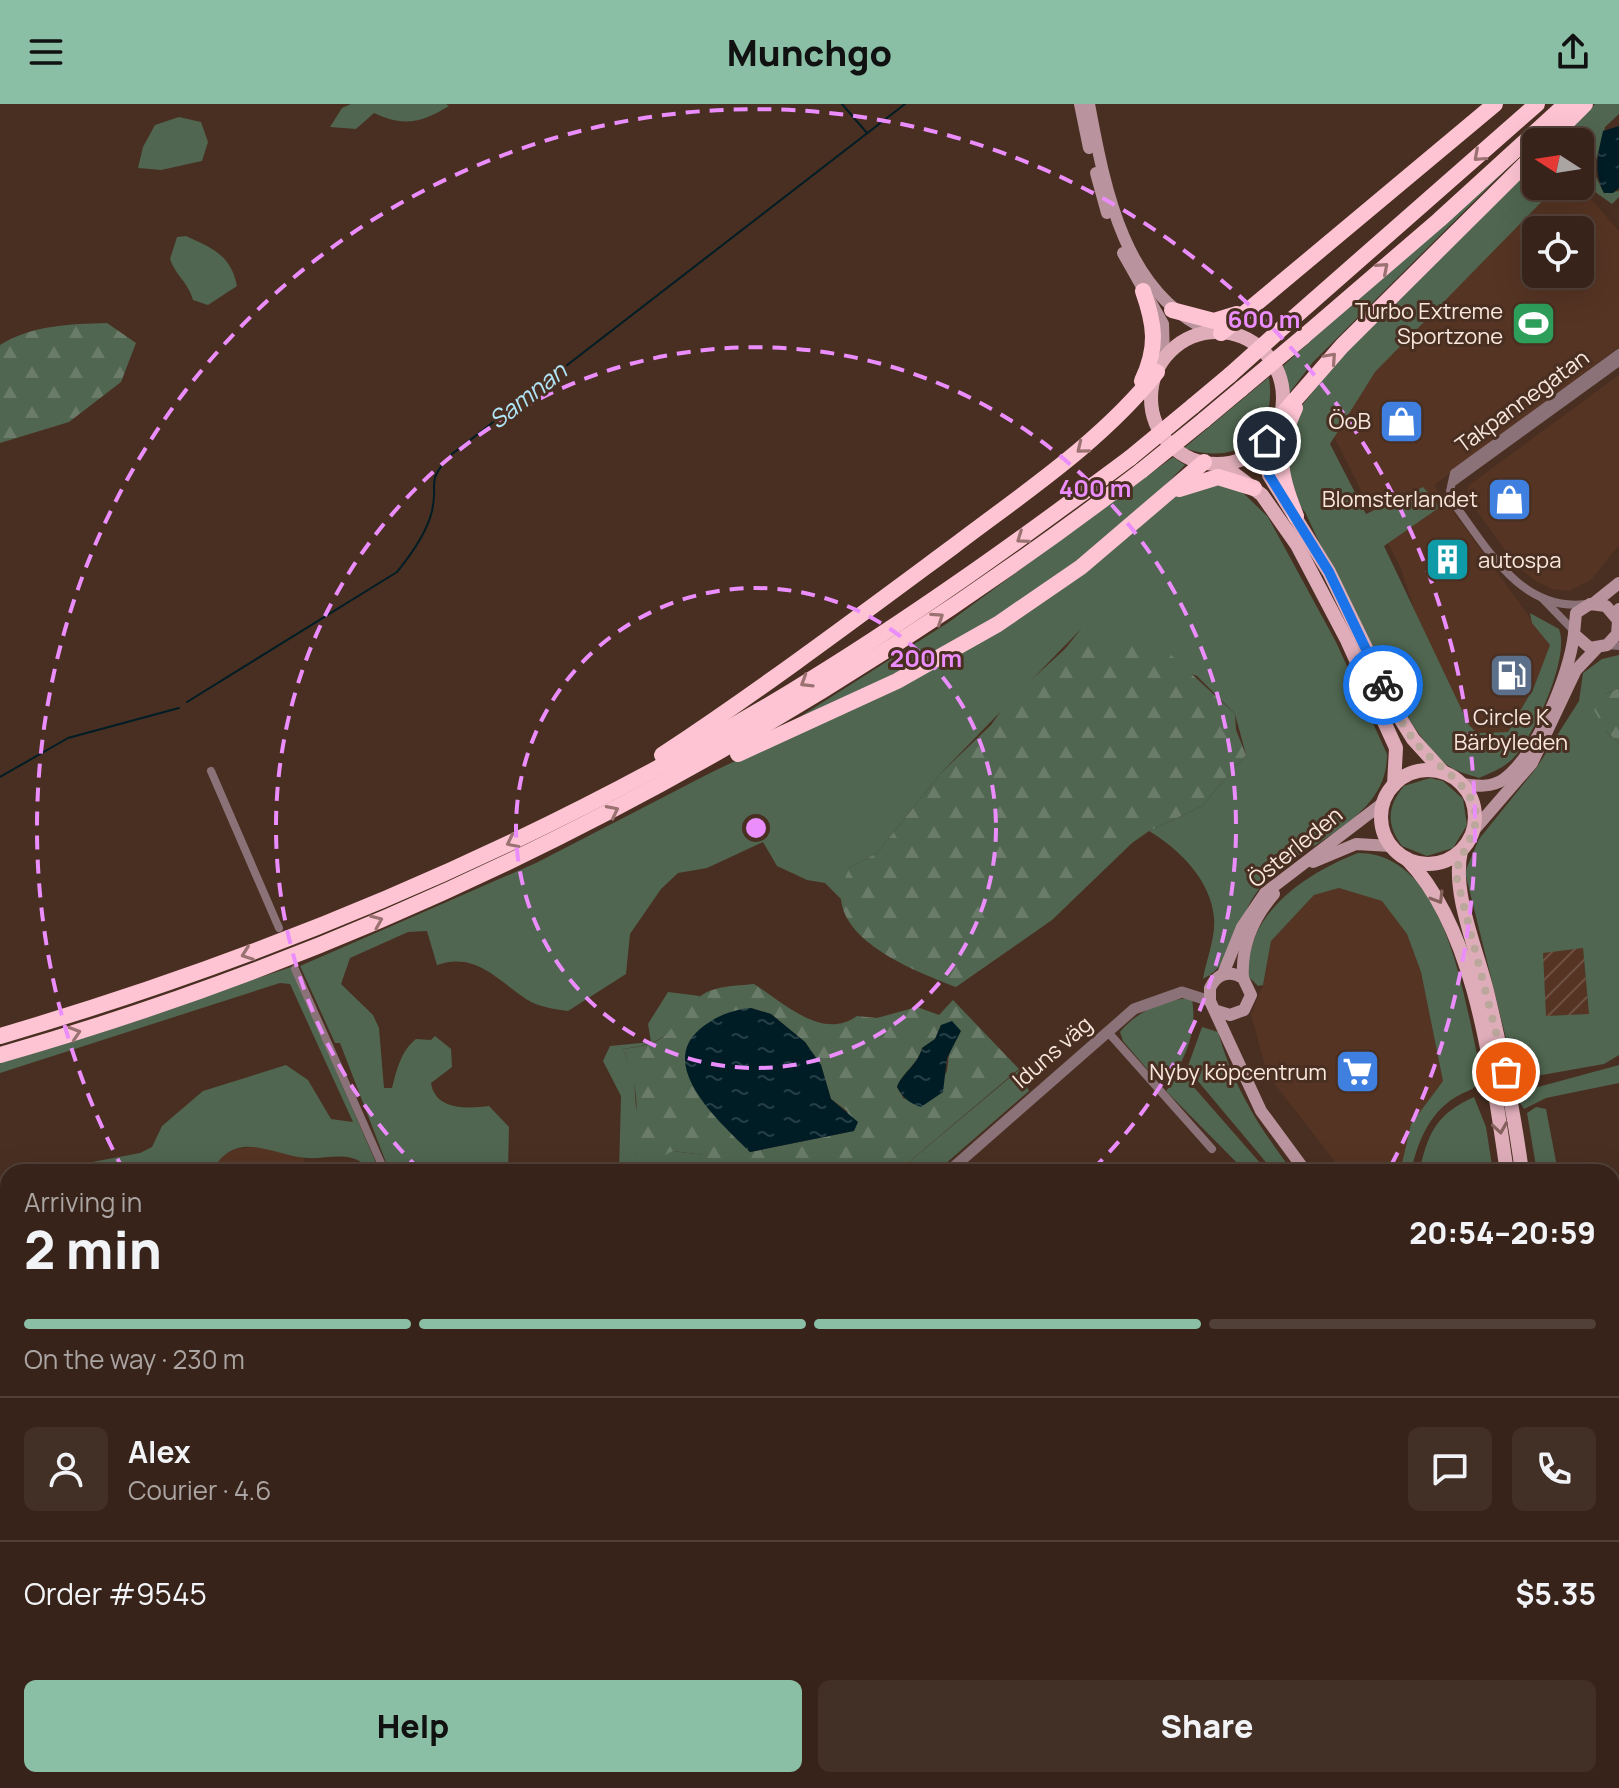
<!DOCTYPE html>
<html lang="en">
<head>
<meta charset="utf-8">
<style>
  body { margin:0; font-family:Manrope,sans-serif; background:#422f26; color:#f1f3f6; height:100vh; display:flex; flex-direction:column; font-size:30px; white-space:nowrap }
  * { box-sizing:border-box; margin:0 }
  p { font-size:26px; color:#aaa4a2 }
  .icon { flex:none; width:44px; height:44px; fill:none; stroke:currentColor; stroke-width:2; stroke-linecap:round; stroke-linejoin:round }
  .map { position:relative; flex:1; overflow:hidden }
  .drawer { position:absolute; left:0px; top:1060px; width:1620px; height:624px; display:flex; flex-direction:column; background:#372319; border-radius:24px 24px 0 0; box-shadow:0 8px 32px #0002,0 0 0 2px #514038 }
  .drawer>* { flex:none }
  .needle { width:52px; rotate:282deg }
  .buttons { position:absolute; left:1522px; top:24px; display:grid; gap:16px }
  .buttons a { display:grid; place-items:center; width:72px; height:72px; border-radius:12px; background:#372319; box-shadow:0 8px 32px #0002,0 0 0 2px #514038; font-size:40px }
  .pin { position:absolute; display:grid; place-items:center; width:68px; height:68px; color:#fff; margin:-34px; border:4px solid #fff; border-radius:50%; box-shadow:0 2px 8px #0007 }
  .courier { position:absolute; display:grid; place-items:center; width:80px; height:80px; margin:-40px; border:6px solid #1a73e8; border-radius:50%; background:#fff; color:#222; box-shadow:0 2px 10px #0007 }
  .overview em { font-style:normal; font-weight:800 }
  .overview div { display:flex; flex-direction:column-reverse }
  .overview { display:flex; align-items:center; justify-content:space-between; height:136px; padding:0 24px }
  h1 { font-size:52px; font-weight:800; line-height:60px }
  .bar { display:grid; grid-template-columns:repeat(4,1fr); gap:12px 8px; align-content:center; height:96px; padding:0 24px }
  .bar i { height:10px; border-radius:6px; background:#514038 }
  .bar .active { background:#8abfa5 }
  .bar p { grid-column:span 4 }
  .line { display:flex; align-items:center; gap:20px; padding:0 24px; border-top:2px solid #514038 }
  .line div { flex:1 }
  .round { display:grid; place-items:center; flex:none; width:84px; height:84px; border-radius:12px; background:#422f26 }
  .action { display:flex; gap:16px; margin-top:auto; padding:16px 24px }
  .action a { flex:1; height:92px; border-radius:12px; background:#8abfa5; color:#111; font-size:32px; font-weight:800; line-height:92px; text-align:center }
  .action a+a { background:#422f26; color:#f1f3f6 }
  header { display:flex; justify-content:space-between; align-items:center; height:104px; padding:0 24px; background:#8abfa5; color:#111; font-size:36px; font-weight:800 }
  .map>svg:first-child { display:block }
</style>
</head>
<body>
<header><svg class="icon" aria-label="menu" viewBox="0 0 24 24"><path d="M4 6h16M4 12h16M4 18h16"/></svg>Munchgo<svg class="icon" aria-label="share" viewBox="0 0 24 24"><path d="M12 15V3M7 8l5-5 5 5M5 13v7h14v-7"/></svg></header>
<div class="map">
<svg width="1619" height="1684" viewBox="0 0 1619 1684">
  <defs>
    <pattern id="industrial-furrows" width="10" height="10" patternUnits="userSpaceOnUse" patternTransform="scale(2)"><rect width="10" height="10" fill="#553423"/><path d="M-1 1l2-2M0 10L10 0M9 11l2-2" fill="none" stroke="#6e5142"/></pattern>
    <pattern id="forest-firs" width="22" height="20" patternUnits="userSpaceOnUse" patternTransform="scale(2)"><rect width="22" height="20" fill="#506650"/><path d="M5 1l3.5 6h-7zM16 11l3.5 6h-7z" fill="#6a7c69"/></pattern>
    <pattern id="water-ripples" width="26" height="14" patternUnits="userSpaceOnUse" patternTransform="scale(2)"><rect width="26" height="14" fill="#001d26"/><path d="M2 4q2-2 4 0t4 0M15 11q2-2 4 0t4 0" fill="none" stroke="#263e45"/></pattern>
  </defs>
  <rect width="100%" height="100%" fill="#492f21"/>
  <!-- built -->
  <g fill="#553423" fill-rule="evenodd">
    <path d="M1555 82H1580L1619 127V243L1434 381 1550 541 1534 583 1508 628 1477 629 1469 621 1418 517 1401 465 1331 327 1373 250ZM1536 126H1580V170H1536Z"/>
    <polygon points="1619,271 1619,441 1591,476 1569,487 1552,485 1534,476 1515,460 1467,393 1468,382"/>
    <polygon points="1339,784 1382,796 1407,830 1421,868 1443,978 1411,1020 1400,1068 1343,1068 1267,970 1251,910 1263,881 1271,837 1314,791"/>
    <polygon points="259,1042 304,1054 304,1068 211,1068 219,1053 236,1045"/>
  </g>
  <!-- industrial -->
  <polygon fill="url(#industrial-furrows)" points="1583,844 1589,911 1546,912 1542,848"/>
  <!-- green -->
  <g fill="#506650" fill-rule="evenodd">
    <path d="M351 0H446L449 2C421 19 404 23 374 9L356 25 330 23 342 4Z"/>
    <polygon points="1572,0 1313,258 1287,292 1283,262"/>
    <polygon points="1595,0 1619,0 1619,10 1605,23 1593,67 1604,89 1619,87 1619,93 1612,100 1580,77 1580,38 1556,38"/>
    <polygon points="179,13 201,18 208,38 202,57 161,66 138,64 143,43 155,21"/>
    <path d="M1536 58V82H1557L1375 268 1330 340 1366 410 1423 383 1440 403 1384 442 1469 621 1477 629 1508 628 1534 583 1550 541 1532 519 1530 509 1559 525C1570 553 1536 627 1516 651 1506 663 1493 668 1479 674 1470 671 1458 668 1450 663 1402 631 1333 466 1305 408L1282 382 1280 329 1338 256Z"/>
    <path d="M186 132C212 144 231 151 237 182L208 201 193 196C188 178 176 172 170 155L177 133Z"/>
    <path d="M1269 273C1277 331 1240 363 1184 344Z"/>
    <path d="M1173 353 1185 361C1164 382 1143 406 1119 425 1021 505 914 565 798 614L949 518Z"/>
    <path d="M1200 370 1232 378 1268 413 1336 538 1387 650C1388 719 1298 739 1260 784 1236 812 1238 858 1203 875 1206 857 1216 832 1214 814 1211 776 1179 745 1149 727L1202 702 1246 651 1235 610 1197 572 1111 543 1081 525 941 669 877 749 849 764 841 795 825 779 807 776 777 762 763 738 707 764 678 769 661 785 630 830 626 870 568 907C554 905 538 903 526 895 496 875 476 848 437 861L427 827 408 828 350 854 341 880 373 911 379 924 384 984H392C397 965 401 947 416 935L431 936 435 932 451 945 452 963 431 979C435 1006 467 1005 489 1002L509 1023 508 1068H393L387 1061 340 939H335L300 862 536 759 710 669 945 557Z"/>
    <path d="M1619 551V584L1605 590 1606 627 1619 639V951L1604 960 1525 974 1514 967 1465 768 1479 735 1537 663 1579 597 1583 569 1602 555ZM1583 844 1589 910 1546 912 1543 849Z"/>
    <path d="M1430 674 1443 677 1463 695 1467 721 1453 744 1427 752 1402 742C1386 721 1387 702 1404 682Z"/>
    <path d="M1358 749C1451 749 1465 908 1483 976 1476 979 1475 985 1468 987 1433 1001 1419 1032 1411 1068H1400L1411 1020 1443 977 1421 868 1407 830 1382 797 1339 784 1314 791 1271 837 1263 881 1258 882 1249 873C1242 811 1308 768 1358 749Z"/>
    <path d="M291 863 380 1068C370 1065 362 1057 352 1054 338 1050 321 1055 307 1054 269 1051 237 1023 211 1068H41L56 1061 82 1060 140 1049 152 1043 162 1022 203 987 286 961 308 976 331 1015 353 1018 290 880 280 879 0 969V959Z"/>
    <path d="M668 888 700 892C672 926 669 939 623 945L634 974 637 1019 673 1047 704 1051 717 1067 619 1068 621 992 603 957 610 942 651 938 648 920Z"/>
    <path d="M1192 894C1196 922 1191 938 1179 963L1154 973 1123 937 1120 928C1137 907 1165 895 1192 894Z"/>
    <path d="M1202 923 1218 928C1235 986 1258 1021 1293 1068H1274L1192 970 1188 962Z"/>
    <polygon points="1619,961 1619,979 1546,994 1524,1005 1518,996 1527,986"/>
    <polygon points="1019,966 1029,987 936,1068 897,1068"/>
    <polygon points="1184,972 1268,1068 1246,1068 1166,987 1174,977"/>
    <path d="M1474 993 1486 1023 1493 1068H1419C1428 1029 1436 1010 1474 993Z"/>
    <polygon points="1536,1003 1546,1005 1558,1068 1537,1068 1527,1009"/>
    <polygon points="1612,1194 1619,1194 1619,1341 1612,1339"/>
    <polygon points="1612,1366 1619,1368 1619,1667 1611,1684 1573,1684 1573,1676 1612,1676"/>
    <polygon points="794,1676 880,1676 872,1684 799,1684"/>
    <polygon points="1016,1676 1313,1676 1320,1684 1023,1684"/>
  </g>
  <!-- forest -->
  <g fill="url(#forest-firs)" fill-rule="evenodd">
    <path d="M107 219 136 239 121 278 69 318 0 339V241C32 221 70 220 107 219Z"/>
    <path d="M1090 523 1111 543 1133 531 1155 536 1235 610 1236 626 1246 651 1202 702 1149 727 1132 739 1052 816 956 883C920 869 845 841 841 795 840 785 846 773 849 764L877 749 941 669 991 621 1008 597 1065 545 1081 525Z"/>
    <polygon points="1619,584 1619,639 1606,627 1594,606 1605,590"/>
    <path d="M754 880C784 899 822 937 857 912L877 914 917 903 939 911 953 896 1019 965 897 1068H716L704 1051 673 1047 638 1065 626 1040C644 1007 636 979 623 945 677 939 664 924 698 894 713 881 736 882 754 880ZM751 904 771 910 805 938 821 961 831 995 847 1007 853 1027 750 1048 727 1023ZM941 921 953 942C947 951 949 957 947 966 945 978 914 989 904 995L897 983C902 969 918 960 922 944L935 935Z"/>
  </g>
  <!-- water -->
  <g fill="url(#water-ripples)">
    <path d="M1619 22V84L1613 89H1604C1593 67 1598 50 1603 27Z"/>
    <path d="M751 904 771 910 805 938 821 961 831 995 858 1018 854 1027 750 1048C723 1021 655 963 700 925 716 912 731 906 751 904Z"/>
    <path d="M952 917 961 927 947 954 943 988 921 1003C909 999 903 994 897 983 902 969 918 961 922 944L935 935 941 921Z"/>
  </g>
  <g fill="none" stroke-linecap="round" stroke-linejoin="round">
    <!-- stream -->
    <g stroke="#001d26" stroke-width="2">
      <polyline points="842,0 867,29"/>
      <path d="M187 598 397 468C410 452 427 428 432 407 439 377 424 379 452 350L905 0"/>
      <polyline points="0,673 68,634 179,604"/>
      <polyline points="1612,1218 1619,1215"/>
      <polyline points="1612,1251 1615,1257 1612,1261"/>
      <polyline points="1612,1290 1619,1292"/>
      <polyline points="1617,1314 1619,1308"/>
    </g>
    <!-- minor -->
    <g stroke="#8a7278" stroke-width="8">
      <polyline points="1452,379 1619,258"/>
      <polyline points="1542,494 1573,526"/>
      <path d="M1585 500C1520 508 1486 442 1452 397L1450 387 1454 369 1619 249"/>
      <polyline points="1607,541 1619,542"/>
      <polyline points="211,667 279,824"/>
      <polyline points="295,865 385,1068"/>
      <polyline points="1107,927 1212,1045"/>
      <polyline points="0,1473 8,1467"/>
      <polyline points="0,1674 27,1684"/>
      <polyline points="330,1676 340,1684"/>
      <polyline points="536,1676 542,1684"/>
      <polyline points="1453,1676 1454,1684"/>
      <polyline points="187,1684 184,1682 189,1676"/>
      <polyline points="885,1684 894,1676"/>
    </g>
    <!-- tertiary -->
    <g stroke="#8a7278" stroke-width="11">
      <polyline points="948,1068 1134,905 1182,888 1210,897"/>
      <polyline points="596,1676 604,1684"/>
      <polyline points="372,1684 376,1676"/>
    </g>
    <!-- secondary -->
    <g stroke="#b9939d" stroke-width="12">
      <polyline points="1080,0 1089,44"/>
      <path d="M1089 0C1105 85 1124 191 1212 228"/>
      <polyline points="1096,69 1107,109"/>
      <polyline points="1123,149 1163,220 1164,254"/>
      <polyline points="1594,499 1619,479"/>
      <polyline points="1617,515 1606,502 1590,500 1576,509 1574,530 1590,544 1607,541 1617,530 1619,505"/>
      <path d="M1462 680C1476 682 1492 684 1504 675 1537 651 1569 570 1574 530"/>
      <polyline points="1474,726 1532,659 1576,566 1596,545"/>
      <polyline points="1313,758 1356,740 1391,742"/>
      <polyline points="1223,870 1242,823 1265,789 1383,699"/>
      <path d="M1243 874C1241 842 1253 814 1274 790"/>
      <path d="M1217 907 1230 911 1244 906 1251 891 1243 874C1230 866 1217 869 1210 884V897L1261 1007 1306 1068"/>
      <polyline points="1612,1352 1619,1354"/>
    </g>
    <!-- primary -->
    <g stroke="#deadb9" stroke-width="14">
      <circle cx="1217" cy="294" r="66"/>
      <polyline points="1267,337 1269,371 1329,468 1400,614 1413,635 1443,668"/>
      <polyline points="1216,361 1232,368 1262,391 1297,441 1347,536 1396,644 1394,681"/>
      <circle cx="1428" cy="713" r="47"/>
      <path d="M1461 747C1451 789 1478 848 1488 891 1502 950 1514 1008 1522 1068"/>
      <path d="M1407 755C1477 827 1492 971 1507 1068"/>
      <polyline points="1543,1676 1543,1684"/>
      <polyline points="1559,1676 1559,1684"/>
    </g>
    <!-- motorway -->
    <g stroke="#fec4d3" stroke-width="16">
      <polyline points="1547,38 1585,0"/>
      <polyline points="1172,206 1214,217 1237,210"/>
      <polyline points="1290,217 1537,0"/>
      <polyline points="1221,229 1495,0"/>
      <polyline points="1303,233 1439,116 1566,0"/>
      <path d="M1142 277C1158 243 1155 221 1143 187"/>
      <polyline points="1193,302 1230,271"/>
      <path d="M1295 304C1275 348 1278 368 1296 412"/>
      <polyline points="1280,313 1342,242 1536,49"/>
      <polyline points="1204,316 1241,285"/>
      <polyline points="1179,385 1218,373 1254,384"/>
      <polyline points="738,650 897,577 998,520 1081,463 1204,358"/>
      <path d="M662 651C762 585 858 513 954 442 1025 388 1101 338 1157 268"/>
      <path d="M0 932C277 851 545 737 792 587 909 516 1020 436 1130 354"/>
      <path d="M0 951C418 832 796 631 1141 367"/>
    </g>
    <!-- motorway-bridge -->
    <g stroke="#fec4d3" stroke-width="16">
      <polyline points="1230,271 1290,217"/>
      <polyline points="1241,285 1303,233"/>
      <polyline points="1130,354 1193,302"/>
      <polyline points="1141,367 1204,316"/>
    </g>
  </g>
  <!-- one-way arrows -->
  <defs><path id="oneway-chevron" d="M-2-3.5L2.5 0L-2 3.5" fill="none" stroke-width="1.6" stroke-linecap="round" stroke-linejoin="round" transform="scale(2)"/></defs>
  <g stroke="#9a7271">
    <use href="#oneway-chevron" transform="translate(1479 52) rotate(138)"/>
    <use href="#oneway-chevron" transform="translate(1383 164) rotate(-41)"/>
    <use href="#oneway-chevron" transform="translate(1331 254) rotate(-48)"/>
    <use href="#oneway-chevron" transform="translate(1082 344) rotate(141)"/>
    <use href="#oneway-chevron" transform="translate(1022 434) rotate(145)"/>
    <use href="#oneway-chevron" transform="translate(938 514) rotate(-34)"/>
    <use href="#oneway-chevron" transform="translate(806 578) rotate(148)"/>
    <use href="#oneway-chevron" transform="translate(613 707) rotate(-27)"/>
    <use href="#oneway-chevron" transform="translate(512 738) rotate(154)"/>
    <use href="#oneway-chevron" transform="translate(377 817) rotate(-23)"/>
    <use href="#oneway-chevron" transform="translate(247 850) rotate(160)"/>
    <use href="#oneway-chevron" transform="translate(75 929) rotate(-18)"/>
  </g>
  <g stroke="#85615e">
    <use href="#oneway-chevron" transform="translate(1438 794) rotate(59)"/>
    <use href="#oneway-chevron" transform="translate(1500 1024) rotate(81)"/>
  </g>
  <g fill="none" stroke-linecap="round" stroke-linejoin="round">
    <!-- done -->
    <path stroke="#bba79c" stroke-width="8" stroke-dasharray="0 14.4" d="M1383 581C1392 599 1401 619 1413 635 1432 661 1476 681 1476 714 1475 734 1459 749 1456 771L1506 968"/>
    <!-- route -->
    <polyline stroke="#1a73e8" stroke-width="10" points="1267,337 1269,371 1329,468 1383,581"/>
  </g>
  <!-- distance rings -->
  <g fill="none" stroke="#eb8dfc" stroke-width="4" stroke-dasharray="14 10">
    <circle cx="756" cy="724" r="240"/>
    <path d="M420 1066A480 480 0 1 1 1092 1066"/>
    <path d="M124 1067A719 719 0 1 1 1388 1067"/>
  </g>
  <!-- icons -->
  <defs>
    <symbol id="stadium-square" viewBox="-11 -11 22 22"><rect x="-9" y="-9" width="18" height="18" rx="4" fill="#2e9e5b" stroke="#492f21"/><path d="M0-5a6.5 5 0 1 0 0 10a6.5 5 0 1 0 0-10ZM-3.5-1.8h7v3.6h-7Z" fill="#fff"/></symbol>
    <symbol id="shop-square" viewBox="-11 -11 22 22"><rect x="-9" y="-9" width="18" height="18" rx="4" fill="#3f7fe0" stroke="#492f21"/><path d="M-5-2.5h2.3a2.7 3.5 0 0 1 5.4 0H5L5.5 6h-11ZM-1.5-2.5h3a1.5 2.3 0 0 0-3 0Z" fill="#fff"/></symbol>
    <symbol id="building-square" viewBox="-11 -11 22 22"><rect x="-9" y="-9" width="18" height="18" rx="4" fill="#0f9aa8" stroke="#492f21"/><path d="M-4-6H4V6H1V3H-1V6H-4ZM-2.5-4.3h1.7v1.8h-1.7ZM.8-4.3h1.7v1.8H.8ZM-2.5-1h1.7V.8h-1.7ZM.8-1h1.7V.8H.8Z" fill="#fff"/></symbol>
    <symbol id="fuel-square" viewBox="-11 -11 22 22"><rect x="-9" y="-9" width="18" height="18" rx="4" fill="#5c6f8a" stroke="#492f21"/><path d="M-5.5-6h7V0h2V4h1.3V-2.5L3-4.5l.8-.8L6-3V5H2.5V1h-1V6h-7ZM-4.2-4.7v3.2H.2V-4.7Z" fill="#fff"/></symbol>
    <symbol id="supermarket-square" viewBox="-11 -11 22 22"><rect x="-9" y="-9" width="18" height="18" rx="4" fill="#3f7fe0" stroke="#492f21"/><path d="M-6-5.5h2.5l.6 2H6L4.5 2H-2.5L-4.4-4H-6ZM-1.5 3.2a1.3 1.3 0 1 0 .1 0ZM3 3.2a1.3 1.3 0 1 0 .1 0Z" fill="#fff"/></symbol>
  </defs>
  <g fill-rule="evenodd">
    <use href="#stadium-square" x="1508" y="194" width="51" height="51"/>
    <use href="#shop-square" x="1376" y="292" width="51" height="51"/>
    <use href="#shop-square" x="1484" y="370" width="51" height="51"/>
    <use href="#building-square" x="1422" y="430" width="51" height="51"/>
    <use href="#fuel-square" x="1486" y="546" width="51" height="51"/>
    <use href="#supermarket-square" x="1332" y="942" width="51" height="51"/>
  </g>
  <g text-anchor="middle" stroke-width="6" stroke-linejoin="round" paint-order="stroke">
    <!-- poi labels -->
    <g font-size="22" fill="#f9e7de" stroke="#492f21" text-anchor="end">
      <text x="1503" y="215">Turbo Extreme<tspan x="1503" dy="25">Sportzone</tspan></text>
      <text x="1371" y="325">ÖoB</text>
      <text x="1478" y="403">Blomsterlandet</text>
      <text x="1478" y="464" text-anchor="start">autospa</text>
      <text x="1511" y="621" text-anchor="middle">Circle K<tspan x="1511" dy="25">Bärbyleden</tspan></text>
      <text x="1327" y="976">Nyby köpcentrum</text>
    </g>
    <!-- street labels -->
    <g font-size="22" fill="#f9e7de" stroke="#492f21">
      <text transform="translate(1522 297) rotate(-36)" y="8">Takpannegatan</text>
      <text transform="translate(1295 743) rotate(-39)" y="8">Österleden</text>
      <text transform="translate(1052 948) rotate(-41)" y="8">Iduns väg</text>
    </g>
    <!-- water labels -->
    <g font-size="24" font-style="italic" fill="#b1e6f8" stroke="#492f21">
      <text transform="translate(528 292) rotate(-38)" y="8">Samnan</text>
    </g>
  </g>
  <circle cx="756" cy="724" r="12" fill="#eb8dfc" stroke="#492f21" stroke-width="4"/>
  <g font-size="24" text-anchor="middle" font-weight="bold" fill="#eb8dfc" stroke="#492f21" stroke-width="6" stroke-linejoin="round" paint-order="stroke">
    <text x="1264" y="224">600 m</text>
    <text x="1095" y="393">400 m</text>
    <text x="926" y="563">200 m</text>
  </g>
</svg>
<div class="buttons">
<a><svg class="needle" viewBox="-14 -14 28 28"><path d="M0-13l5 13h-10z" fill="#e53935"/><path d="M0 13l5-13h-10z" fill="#aaa4a2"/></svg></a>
<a><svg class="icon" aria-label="locate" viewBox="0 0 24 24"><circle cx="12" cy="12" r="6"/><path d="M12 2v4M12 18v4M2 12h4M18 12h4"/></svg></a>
</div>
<div class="pin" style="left:1506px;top:968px;background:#ea580c"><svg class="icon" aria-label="bag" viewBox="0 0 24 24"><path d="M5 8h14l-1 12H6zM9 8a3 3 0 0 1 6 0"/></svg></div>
<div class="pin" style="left:1267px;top:337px;background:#1f2937"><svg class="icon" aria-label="home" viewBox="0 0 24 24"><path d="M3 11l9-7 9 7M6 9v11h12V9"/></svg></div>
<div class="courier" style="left:1383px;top:581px"><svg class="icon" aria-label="bike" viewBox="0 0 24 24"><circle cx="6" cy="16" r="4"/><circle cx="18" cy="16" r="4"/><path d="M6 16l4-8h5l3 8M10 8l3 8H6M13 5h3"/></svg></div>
<section class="drawer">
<div class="overview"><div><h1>2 min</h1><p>Arriving in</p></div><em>20:54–20:59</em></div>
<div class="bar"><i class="active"></i><i class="active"></i><i class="active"></i><i></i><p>On the way · 230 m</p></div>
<div class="line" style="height:144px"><a class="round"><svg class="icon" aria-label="person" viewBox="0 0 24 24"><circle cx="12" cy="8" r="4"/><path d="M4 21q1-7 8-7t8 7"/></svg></a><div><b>Alex</b><p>Courier · 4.6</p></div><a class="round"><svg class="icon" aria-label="chat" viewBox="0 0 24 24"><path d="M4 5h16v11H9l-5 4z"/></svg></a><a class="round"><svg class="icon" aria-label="phone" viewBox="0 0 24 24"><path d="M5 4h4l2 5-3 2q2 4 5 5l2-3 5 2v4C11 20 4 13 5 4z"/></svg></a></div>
<div class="line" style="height:104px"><div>Order #9545</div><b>$5.35</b></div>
<div class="action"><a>Help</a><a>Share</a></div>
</section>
</div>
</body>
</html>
